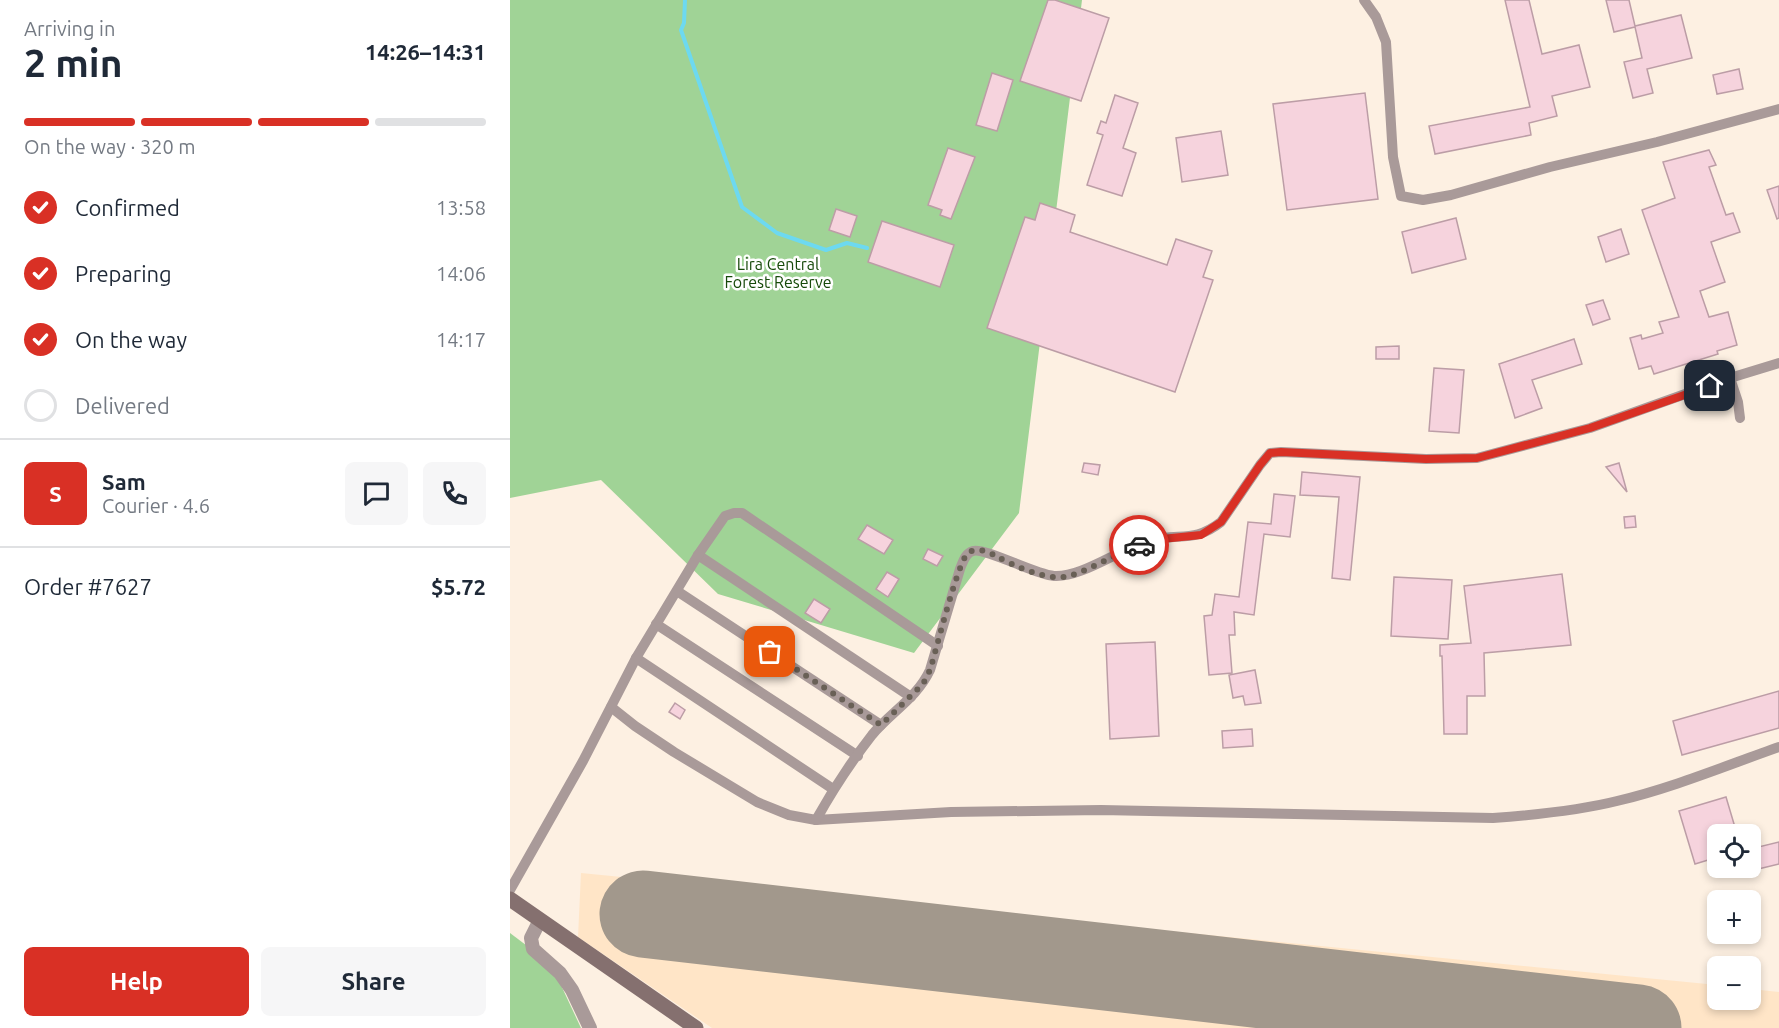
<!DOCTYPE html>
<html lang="en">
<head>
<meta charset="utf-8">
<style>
  body { margin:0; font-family:Ubuntu,sans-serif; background:#f6f6f7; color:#1f2937; height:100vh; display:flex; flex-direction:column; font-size:22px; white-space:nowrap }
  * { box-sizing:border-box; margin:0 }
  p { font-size:20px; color:#747a83 }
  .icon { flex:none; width:33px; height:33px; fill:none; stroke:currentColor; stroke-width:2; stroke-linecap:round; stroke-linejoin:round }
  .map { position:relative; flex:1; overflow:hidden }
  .details { display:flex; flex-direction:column; background:#fff; width:510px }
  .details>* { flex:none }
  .tools { position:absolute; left:1197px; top:824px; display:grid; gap:12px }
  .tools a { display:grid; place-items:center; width:54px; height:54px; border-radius:9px; background:#fff; box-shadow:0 3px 9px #0003; font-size:30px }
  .pin { position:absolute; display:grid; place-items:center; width:51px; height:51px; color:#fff; margin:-26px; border-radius:12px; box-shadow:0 3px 9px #0006 }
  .courier { position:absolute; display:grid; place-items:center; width:60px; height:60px; margin:-30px; border:4px solid #d93025; border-radius:50%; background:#fff; color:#222; box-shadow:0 2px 8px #0007 }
  .head em { font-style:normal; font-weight:700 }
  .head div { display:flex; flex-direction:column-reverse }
  .head { display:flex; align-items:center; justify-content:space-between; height:102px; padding:0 24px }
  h1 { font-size:39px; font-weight:700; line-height:45px }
  .bar { display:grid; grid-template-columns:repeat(4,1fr); gap:9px 6px; align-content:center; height:72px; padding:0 24px }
  .bar i { height:8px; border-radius:4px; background:#e0e1e3 }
  .bar .on { background:#d93025 }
  .bar p { grid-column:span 4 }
  .line { display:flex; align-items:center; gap:15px; padding:0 24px; border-top:2px solid #e0e1e3 }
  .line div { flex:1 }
  .round { display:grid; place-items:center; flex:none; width:63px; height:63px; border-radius:9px; background:#f6f6f7 }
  ol { padding:0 24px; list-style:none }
  li { display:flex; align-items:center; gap:18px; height:66px }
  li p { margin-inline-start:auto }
  li .icon { padding:6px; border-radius:50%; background:#d93025; color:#fff; stroke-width:4 }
  li:last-child { color:#747a83 }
  li i { width:33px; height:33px; border:3px solid #e0e1e3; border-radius:50% }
  .button { display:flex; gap:12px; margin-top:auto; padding:12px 24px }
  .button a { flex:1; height:69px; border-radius:9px; background:#d93025; color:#fff; font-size:24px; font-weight:700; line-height:69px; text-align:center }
  .button a+a { background:#f6f6f7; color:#1f2937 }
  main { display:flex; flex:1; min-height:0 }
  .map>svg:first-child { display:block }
</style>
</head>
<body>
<main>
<section class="details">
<div class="head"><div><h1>2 min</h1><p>Arriving in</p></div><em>14:26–14:31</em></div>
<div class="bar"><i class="on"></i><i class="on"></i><i class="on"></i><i></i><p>On the way · 320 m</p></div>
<ol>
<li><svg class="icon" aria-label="check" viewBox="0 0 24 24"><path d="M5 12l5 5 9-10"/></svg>Confirmed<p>13:58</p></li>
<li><svg class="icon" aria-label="check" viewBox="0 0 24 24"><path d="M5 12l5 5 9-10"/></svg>Preparing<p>14:06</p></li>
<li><svg class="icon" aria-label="check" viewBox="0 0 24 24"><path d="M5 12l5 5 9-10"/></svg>On the way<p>14:17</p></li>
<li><i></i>Delivered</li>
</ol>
<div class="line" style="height:108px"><b class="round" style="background:#d93025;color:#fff">S</b><div><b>Sam</b><p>Courier · 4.6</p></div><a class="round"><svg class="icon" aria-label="chat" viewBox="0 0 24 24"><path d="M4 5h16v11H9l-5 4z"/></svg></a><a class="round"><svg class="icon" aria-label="phone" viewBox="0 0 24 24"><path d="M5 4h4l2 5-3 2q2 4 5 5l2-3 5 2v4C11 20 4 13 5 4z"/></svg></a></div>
<div class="line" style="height:78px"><div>Order #7627</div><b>$5.72</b></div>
<div class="button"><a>Help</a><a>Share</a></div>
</section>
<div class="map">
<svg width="1269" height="1028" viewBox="0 0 1269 1028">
  <rect width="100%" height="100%" fill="#fdf0e2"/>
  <!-- built -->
  <polygon fill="#ffe5c7" points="71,873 1207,985 1208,999 1240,999 1241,989 1269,992 1269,1028 202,1028 68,937"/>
  <!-- green -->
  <g fill="#a0d396">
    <polygon points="0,0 572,0 509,513 404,653 208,594 91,480 0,498"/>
    <polygon points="0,933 41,964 71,1028 0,1028"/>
  </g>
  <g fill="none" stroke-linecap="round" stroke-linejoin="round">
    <!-- stream -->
    <polyline stroke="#6dd9f0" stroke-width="4" points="175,0 174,23 171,30 232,207 267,233 316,250 337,243 357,248"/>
    <!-- taxiway -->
    <polyline stroke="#a2988c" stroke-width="34" points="1048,1028 1048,1019"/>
    <!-- runway -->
    <polyline stroke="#a2988c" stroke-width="87" points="133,914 1128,1028"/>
  </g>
  <!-- building -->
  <g fill="#f6d3dd" stroke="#bc9da6" stroke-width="1.5">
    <polygon points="538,0 545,0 599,18 571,101 510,81"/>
    <polygon points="995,0 1019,0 1032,54 1069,45 1080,87 1042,96 1047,116 1019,123 1021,135 925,154 919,126 1020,107"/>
    <polygon points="1096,0 1119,0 1125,26 1171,15 1182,58 1137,69 1143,93 1123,98 1114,62 1132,58 1125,27 1104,32"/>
    <polygon points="1229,69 1233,89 1207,94 1203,75"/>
    <polygon points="482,73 503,80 487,131 466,125"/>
    <polygon points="855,93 868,199 777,210 763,104"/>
    <polygon points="605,95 628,103 613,148 626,153 612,196 577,185 593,135 587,133 591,121 596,123"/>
    <polygon points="711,131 718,175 672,182 666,138"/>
    <polygon points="438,148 465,157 441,219 430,215 432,210 418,205"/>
    <polygon points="1199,150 1206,165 1199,167 1216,215 1223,213 1230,232 1201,242 1215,282 1190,291 1199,317 1218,312 1227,345 1207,351 1208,354 1144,374 1141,366 1129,369 1120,338 1131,335 1132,339 1153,333 1149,322 1169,317 1132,210 1165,198 1153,162"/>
    <polygon points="1269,186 1269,218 1267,219 1257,190"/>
    <polygon points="530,203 565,215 560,232 657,265 666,239 702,251 693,277 703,280 665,392 477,328 515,217 525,220"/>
    <polygon points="326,209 347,216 340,237 319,230"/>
    <polygon points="946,218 956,259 902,273 892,232"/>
    <polygon points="372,221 444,245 430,287 358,262"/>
    <polygon points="1111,229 1119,254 1096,262 1088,237"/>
    <polygon points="1093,300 1100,319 1083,325 1076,305"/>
    <polygon points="1064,339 1072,364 1022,380 1032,408 1005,418 989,364"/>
    <polygon points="889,346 889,359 866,359 866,347"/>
    <polygon points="924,368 954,370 949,433 919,431"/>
    <polygon points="574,463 590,465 588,475 572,472"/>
    <polygon points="1109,463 1117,492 1096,467"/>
    <polygon points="792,472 850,477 840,580 822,578 829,497 790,495"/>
    <polygon points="764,494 785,496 780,537 754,534 744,615 724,612 725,635 719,635 722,673 699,675 694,616 702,615 705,594 729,597 738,522 761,524"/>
    <polygon points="1125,516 1126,527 1115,528 1114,517"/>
    <polygon points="357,525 383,540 374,554 348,539"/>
    <polygon points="418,549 433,556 427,566 413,559"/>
    <polygon points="377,572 389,579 378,597 366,589"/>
    <polygon points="1052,574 1061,645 974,653 975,696 957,696 957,734 934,734 932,656 930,656 930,645 961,643 954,586"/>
    <polygon points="884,577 942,580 938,639 881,636"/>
    <polygon points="304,599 320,609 311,623 295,613"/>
    <polygon points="645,642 649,736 600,739 596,644"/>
    <polygon points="745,670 751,703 735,705 733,696 723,698 719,675"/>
    <polygon points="1269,691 1269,728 1172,755 1163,721"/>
    <polygon points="165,703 175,710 170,719 159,712"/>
    <polygon points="742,729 743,746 713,748 712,731"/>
    <polygon points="1216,797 1227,834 1208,834 1208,857 1185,864 1169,811"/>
    <polygon points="1269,842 1269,864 1240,871 1240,849"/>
  </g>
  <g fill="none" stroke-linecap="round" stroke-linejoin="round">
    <!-- minor -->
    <g stroke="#a99a99" stroke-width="10">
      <polyline points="854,0 866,17 876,42 883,157 891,196 913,200 941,195 1040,167 1147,142 1269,109"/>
      <polyline points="1220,378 1228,402 1230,418"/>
      <polyline points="188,555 401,697"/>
      <polyline points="167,591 371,725"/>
      <polyline points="146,624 348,756"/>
      <polyline points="126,658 323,789"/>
      <path d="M101 707 125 726 164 752 247 802 279 815 306 820 441 812 591 810 983 818C1024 815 1067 811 1107 801 1162 788 1215 766 1269 747"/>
      <path d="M306 820C322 791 341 762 362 735 381 712 407 698 420 670L450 569C453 562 455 553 463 551 474 547 524 574 544 576 572 578 612 547 642 540 671 533 684 543 711 522L750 465 760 453 771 452 916 459 967 458 1080 428 1220 378 1269 363"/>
      <polyline points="0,890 73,761 126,658 188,555 215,516 224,513 232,513 428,646"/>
    </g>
    <!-- tertiary -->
    <polyline stroke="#a99a99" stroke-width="14" points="30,920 21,938 23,949 50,973 62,990 80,1028"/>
    <!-- secondary -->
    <polyline stroke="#85706f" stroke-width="15" points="0,899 186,1028"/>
  </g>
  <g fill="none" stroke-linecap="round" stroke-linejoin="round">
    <!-- done -->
    <path stroke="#696056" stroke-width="6" stroke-dasharray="0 10.8" d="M260 652 371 725 413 684 420 670C426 651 448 561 458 553 466 547 476 551 484 555 503 565 531 579 553 577 572 575 609 552 629 545"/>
    <!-- route -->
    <polyline stroke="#d93025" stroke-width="8" points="629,545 642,540 691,535 711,522 750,465 760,453 771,452 916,459 967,458 1080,428 1200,386"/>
  </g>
  <g text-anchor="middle" stroke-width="5" stroke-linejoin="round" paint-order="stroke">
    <!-- park labels -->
    <g font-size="16" fill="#164909" stroke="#fff">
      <text x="268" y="270">Lira Central<tspan x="268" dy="18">Forest Reserve</tspan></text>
    </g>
  </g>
</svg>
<div class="tools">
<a><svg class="icon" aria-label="locate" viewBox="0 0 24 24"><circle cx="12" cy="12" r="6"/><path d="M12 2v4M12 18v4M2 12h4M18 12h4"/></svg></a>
<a>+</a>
<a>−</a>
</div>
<div class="pin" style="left:260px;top:652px;background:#ea580c"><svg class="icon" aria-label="bag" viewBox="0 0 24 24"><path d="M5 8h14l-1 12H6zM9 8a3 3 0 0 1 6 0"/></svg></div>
<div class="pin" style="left:1200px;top:386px;background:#1f2937"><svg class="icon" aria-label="home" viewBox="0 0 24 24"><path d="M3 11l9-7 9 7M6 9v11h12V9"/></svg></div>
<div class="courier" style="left:629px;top:545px"><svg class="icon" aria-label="car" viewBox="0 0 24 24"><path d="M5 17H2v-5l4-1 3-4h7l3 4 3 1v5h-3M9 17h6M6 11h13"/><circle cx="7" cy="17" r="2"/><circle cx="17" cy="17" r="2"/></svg></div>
</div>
</main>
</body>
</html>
